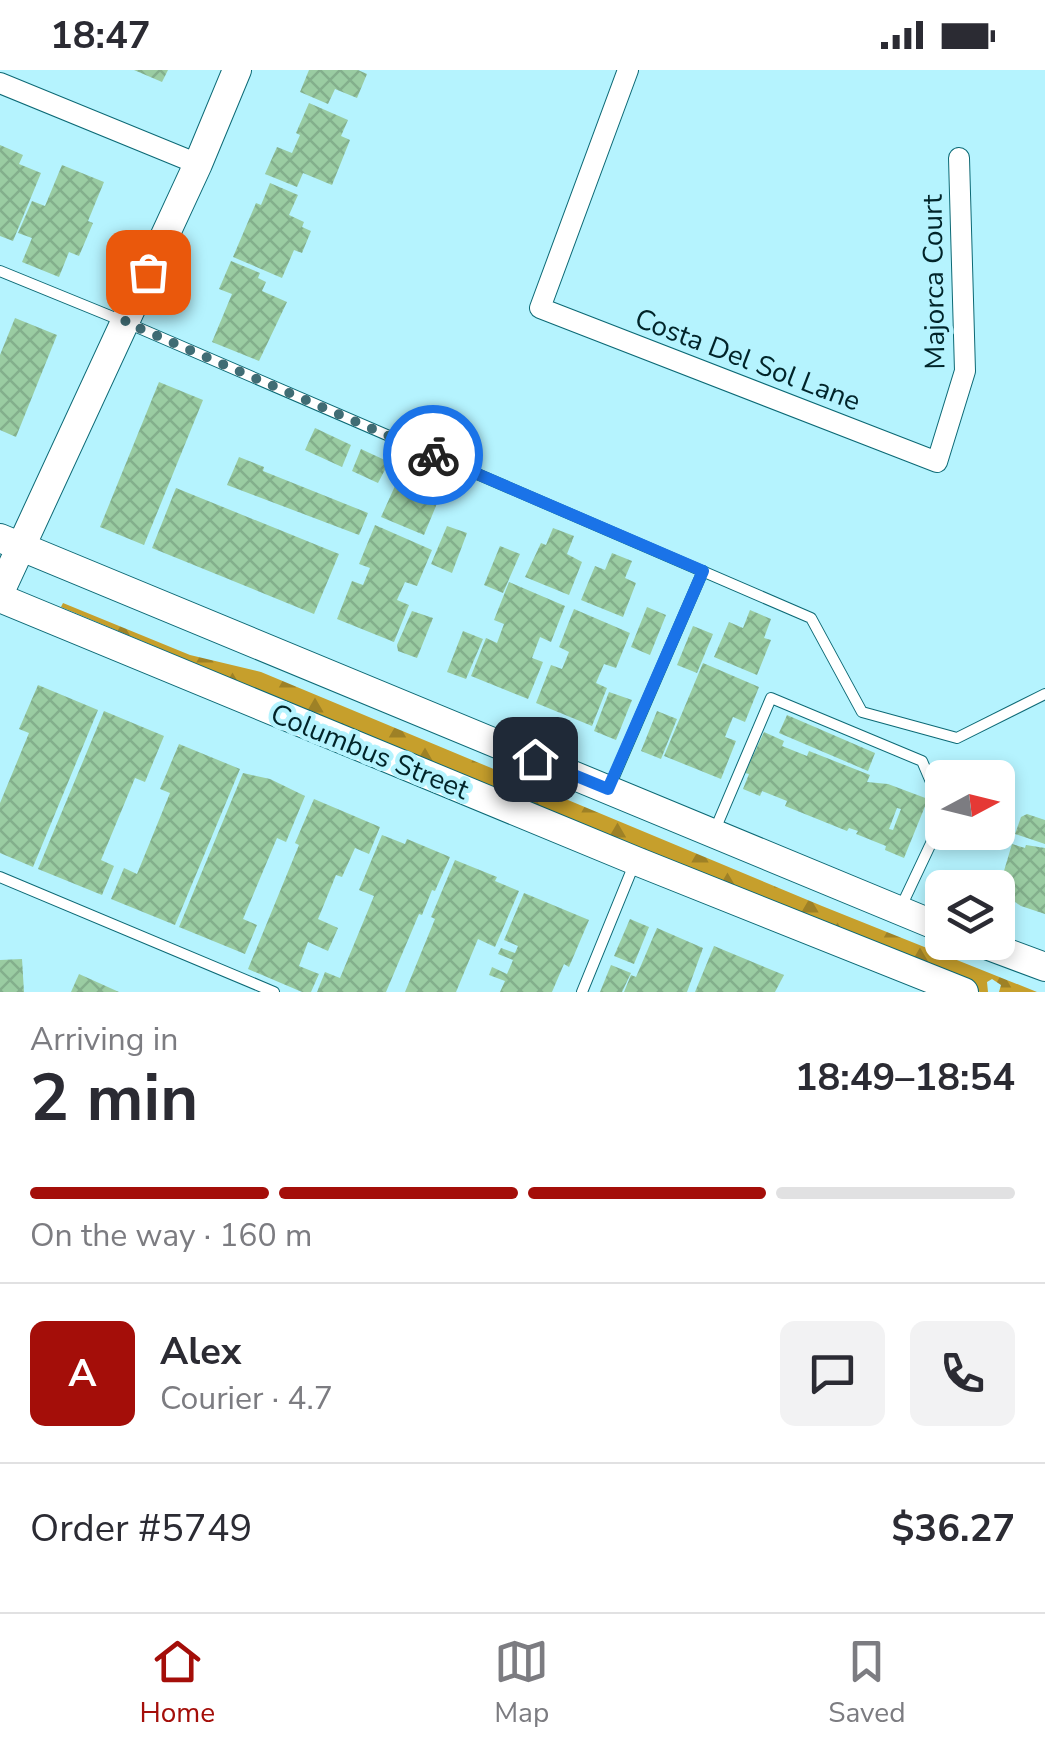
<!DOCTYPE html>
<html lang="en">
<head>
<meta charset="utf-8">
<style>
  body { margin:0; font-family:"Nunito Sans",sans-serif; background:#f2f2f3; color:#2b2b33; height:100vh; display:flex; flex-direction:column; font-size:38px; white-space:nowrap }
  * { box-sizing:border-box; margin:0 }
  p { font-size:32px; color:#7c7c81 }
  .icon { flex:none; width:55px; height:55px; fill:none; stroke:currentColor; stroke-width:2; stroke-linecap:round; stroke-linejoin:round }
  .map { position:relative; height:922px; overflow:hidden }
  .side { display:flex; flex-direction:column; background:#fff; flex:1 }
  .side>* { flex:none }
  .needle { width:65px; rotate:83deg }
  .controls { position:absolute; left:925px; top:690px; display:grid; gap:20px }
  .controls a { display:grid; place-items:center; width:90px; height:90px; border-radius:15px; background:#fff; box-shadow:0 5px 15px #0003; font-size:50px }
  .pin { position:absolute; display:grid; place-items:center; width:85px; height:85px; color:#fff; margin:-42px; border-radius:20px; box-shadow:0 5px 15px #0006 }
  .courier { position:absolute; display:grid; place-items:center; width:100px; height:100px; margin:-50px; border:8px solid #1a73e8; border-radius:50%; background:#fff; color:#222; box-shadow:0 2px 12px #0007 }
  .head em { font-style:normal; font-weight:700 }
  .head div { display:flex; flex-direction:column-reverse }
  .head { display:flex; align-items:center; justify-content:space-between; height:170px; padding:0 30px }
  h1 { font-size:65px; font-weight:700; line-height:75px }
  .bar { display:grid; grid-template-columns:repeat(4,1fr); gap:15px 10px; align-content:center; height:120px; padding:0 30px }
  .bar i { height:12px; border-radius:8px; background:#e1e1e2 }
  .bar .selected { background:#a40e09 }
  .bar p { grid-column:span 4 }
  .line { display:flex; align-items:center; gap:25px; padding:0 30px; border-top:2px solid #e1e1e2 }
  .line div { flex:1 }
  .round { display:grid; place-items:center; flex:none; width:105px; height:105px; border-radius:15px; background:#f2f2f3 }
  .status { display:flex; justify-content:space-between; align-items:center; height:70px; padding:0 50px; background:#fff; direction:ltr }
  .status svg { height:28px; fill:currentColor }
  .dock { display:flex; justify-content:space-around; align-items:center; height:140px; border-top:2px solid #e1e1e2; background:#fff; font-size:28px; color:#7c7c81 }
  .dock a { display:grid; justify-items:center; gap:5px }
  .dock .selected { color:#a40e09 }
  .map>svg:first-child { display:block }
</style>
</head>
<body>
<div class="status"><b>18:47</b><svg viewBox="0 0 49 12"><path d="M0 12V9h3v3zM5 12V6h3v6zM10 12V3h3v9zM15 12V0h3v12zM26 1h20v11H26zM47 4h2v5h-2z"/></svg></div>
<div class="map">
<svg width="1045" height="922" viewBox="0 0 1045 922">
  <defs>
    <pattern id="forest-firs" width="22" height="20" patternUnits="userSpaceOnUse" patternTransform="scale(2.5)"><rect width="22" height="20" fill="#c69f2c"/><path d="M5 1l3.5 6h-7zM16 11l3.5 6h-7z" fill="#9e8126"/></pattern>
    <pattern id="building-cross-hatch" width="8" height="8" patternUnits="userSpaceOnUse" patternTransform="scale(2.5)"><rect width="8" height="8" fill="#9acca2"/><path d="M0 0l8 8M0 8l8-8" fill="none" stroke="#83af8c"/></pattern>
  </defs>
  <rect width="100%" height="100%" fill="#b5f3fe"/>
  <!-- forest -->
  <polygon fill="url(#forest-firs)" points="63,533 190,585 261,602 822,836 1037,922 999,922 1001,915 992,909 987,912 988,922 980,922 61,537"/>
  <!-- building -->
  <g fill="url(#building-cross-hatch)" fill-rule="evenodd">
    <polygon points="134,0 168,0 162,12"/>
    <polygon points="309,0 358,0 367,4 357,28 335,19 328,34 300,22"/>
    <polygon points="309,33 348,50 341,66 350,70 332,115 303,103 297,117 265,104 277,77 292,83 300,65 296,63"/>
    <polygon points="0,75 23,85 19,94 41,103 13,171 0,166"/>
    <polygon points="62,95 104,112 88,151 93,153 79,186 69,182 59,207 22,192 32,168 18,163 32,131 45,136"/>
    <polygon points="270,113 298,125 289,145 304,152 302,157 311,161 302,183 294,180 282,208 233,187 256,133 261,135"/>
    <polygon points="231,191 260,203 258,208 266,212 262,221 287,232 259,291 212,272 232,224 219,219"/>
    <polygon points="15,248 57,265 16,367 0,360 0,285"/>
    <polygon points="159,312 203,330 144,475 100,457"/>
    <polygon points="315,358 351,375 342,397 305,380"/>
    <polygon points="361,379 389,392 378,413 352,401"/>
    <polygon points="239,387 264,397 263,401 368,443 359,465 227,415"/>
    <polygon points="404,396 422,403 415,422 438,431 424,465 381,447"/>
    <polygon points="176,418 339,484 314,544 152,478"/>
    <polygon points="375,455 432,480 417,516 405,512 397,530 409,535 394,572 337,549 352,511 363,515 370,498 359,494"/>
    <polygon points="447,456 467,463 452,503 431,494"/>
    <polygon points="553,458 574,466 567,484 582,492 569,525 525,507 541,473 546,475"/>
    <polygon points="500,476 520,484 503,523 484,515"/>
    <polygon points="612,483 632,491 625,508 636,513 623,547 581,530 595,496 605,500"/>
    <polygon points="509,512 565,536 551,572 540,567 532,588 543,592 528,629 471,606 486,568 497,573 504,554 494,550"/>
    <polygon points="647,537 666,545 650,585 631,577"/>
    <polygon points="574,539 630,563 616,598 604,594 596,613 607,618 592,656 536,633 551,595 562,599 569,582 559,577"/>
    <polygon points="750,540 771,549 764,568 771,570 757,605 714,587 729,552 743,558"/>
    <polygon points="412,541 433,548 417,588 398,581 397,575"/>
    <polygon points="693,556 713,564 697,603 677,595"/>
    <polygon points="463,561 483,569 466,609 447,602"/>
    <polygon points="703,593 759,617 745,652 733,647 725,667 736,671 721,709 664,686"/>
    <polygon points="38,615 98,640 33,797 0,783 0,733 29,663 19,659"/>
    <polygon points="609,622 632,630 616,670 594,661"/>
    <polygon points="104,641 164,666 145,712 135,708 101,790 114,796 102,825 38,799"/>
    <polygon points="657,641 677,649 661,689 641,681"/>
    <polygon points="787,645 875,683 868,701 779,663"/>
    <path d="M764 662 784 671 782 676 807 686 809 681 870 705 867 712 888 714 928 729 904 788 885 780 886 776 856 764 858 761 849 758 847 761 785 736 787 731 762 721 760 726 743 719 749 704 745 703ZM897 738 901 739 893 760 889 759Z"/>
    <polygon points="179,674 240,699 175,855 111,829 124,798 137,804 170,723 160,719"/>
    <polygon points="243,703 270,709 305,726 286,772 277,768 243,849 257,855 245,884 179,857"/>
    <polygon points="314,729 380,757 369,784 355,778 342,807 336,805 318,849 338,858 328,881 308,872 299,896 319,904 311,922 302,922 248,899 299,775 295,773"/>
    <polygon points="1027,744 1045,750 1045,774 1015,764 1021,747"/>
    <polygon points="382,765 405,774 407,769 450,787 435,821 432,820 422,845 419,844 386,922 317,922 325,902 340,908 374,826 359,820"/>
    <polygon points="1012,774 1025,778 1026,775 1045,778 1045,844 1021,836 1009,828 1010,824 998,821"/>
    <polygon points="455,790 497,807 495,811 519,821 495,877 478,869 456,922 405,922 435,849 431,847"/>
    <polygon points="524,823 589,850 569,897 564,894 552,922 500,922 505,911 489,905 492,897 507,904 513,890 498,884 501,878 515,883 518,876 504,870"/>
    <polygon points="630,849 649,857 634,894 614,886"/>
    <polygon points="657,858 703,878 687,922 624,922 631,905 636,907"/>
    <polygon points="714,876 784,905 775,922 695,922"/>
    <polygon points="22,889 24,922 0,922 0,890"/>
    <polygon points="611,895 631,903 622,922 600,922"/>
    <polygon points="79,904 119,922 71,922"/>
  </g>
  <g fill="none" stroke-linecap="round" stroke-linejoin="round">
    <defs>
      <g id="lane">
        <polyline points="0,201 125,252 811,548 862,642 957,668 1045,624"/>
        <polyline points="610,716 703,501"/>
        <polyline points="714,762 771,628 922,691 931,712 942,718"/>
        <polyline points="0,807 274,922"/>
        <polyline points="900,839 942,750"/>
        <polyline points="582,922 635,792"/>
      </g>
      <g id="street">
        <polyline points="628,0 540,238 937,392 965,301 959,88"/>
        <polyline points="0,13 198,94"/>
      </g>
      <g id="secondary">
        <polyline points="0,468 942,858"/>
        <polyline points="0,522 198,94 237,0"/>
        <polyline points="0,528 636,791 964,922"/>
        <polyline points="978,872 1045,897"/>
      </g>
    </defs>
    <!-- lane casing -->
    <use href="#lane" stroke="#0c6975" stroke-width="12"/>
    <!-- street casing -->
    <use href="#street" stroke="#0c6975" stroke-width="22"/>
    <!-- secondary casing -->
    <use href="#secondary" stroke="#0c6975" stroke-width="30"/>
    <!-- lane -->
    <use href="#lane" stroke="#fff" stroke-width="10"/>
    <!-- street -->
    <use href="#street" stroke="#fff" stroke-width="20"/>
    <!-- secondary -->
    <use href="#secondary" stroke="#fff" stroke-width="28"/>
  </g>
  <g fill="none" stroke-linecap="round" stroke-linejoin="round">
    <!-- done -->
    <polyline stroke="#406c74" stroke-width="10" stroke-dasharray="0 18" points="148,202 125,252 433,385"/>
    <!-- route -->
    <polyline stroke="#1a73e8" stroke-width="12" points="433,385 703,501 608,719 535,689"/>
  </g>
  <g text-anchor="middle" stroke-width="9" stroke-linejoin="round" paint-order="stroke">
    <!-- street labels -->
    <g font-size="28" fill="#012429" stroke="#b5f3fe">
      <text transform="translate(933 212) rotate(-91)" y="10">Majorca Court</text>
      <text transform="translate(748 289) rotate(21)" y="10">Costa Del Sol Lane</text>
      <text transform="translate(370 681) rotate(22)" y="10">Columbus Street</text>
    </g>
  </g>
</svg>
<div class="controls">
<a><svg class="needle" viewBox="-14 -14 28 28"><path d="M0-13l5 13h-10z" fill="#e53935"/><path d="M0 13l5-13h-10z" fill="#7c7c81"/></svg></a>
<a><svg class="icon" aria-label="layers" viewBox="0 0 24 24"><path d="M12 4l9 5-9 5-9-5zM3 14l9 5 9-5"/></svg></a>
</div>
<div class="pin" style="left:148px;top:202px;background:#ea580c"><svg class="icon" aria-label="bag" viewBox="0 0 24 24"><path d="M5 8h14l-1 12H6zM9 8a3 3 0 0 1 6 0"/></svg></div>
<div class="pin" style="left:535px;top:689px;background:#1f2937"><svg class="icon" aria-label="home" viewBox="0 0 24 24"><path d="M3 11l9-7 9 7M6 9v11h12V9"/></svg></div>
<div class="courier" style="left:433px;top:385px"><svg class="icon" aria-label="bike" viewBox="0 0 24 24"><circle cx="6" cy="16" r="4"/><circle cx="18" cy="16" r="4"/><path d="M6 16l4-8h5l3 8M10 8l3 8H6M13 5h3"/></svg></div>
</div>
<section class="side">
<div class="head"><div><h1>2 min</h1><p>Arriving in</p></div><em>18:49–18:54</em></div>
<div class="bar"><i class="selected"></i><i class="selected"></i><i class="selected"></i><i></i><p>On the way · 160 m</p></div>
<div class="line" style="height:180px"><b class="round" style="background:#a40e09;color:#fff">A</b><div><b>Alex</b><p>Courier · 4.7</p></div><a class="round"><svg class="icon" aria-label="chat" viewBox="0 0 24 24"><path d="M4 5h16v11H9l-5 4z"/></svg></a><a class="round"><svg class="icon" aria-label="phone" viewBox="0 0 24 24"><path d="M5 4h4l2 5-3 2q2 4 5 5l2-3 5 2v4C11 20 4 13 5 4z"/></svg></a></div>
<div class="line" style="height:130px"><div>Order #5749</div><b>$36.27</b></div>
</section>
<nav class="dock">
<a class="selected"><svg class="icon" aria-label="home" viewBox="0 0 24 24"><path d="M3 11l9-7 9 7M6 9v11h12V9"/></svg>Home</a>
<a><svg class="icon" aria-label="map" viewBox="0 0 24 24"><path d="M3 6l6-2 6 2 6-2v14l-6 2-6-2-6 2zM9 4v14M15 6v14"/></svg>Map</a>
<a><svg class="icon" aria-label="saved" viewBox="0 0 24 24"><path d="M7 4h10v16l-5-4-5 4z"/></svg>Saved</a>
</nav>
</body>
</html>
